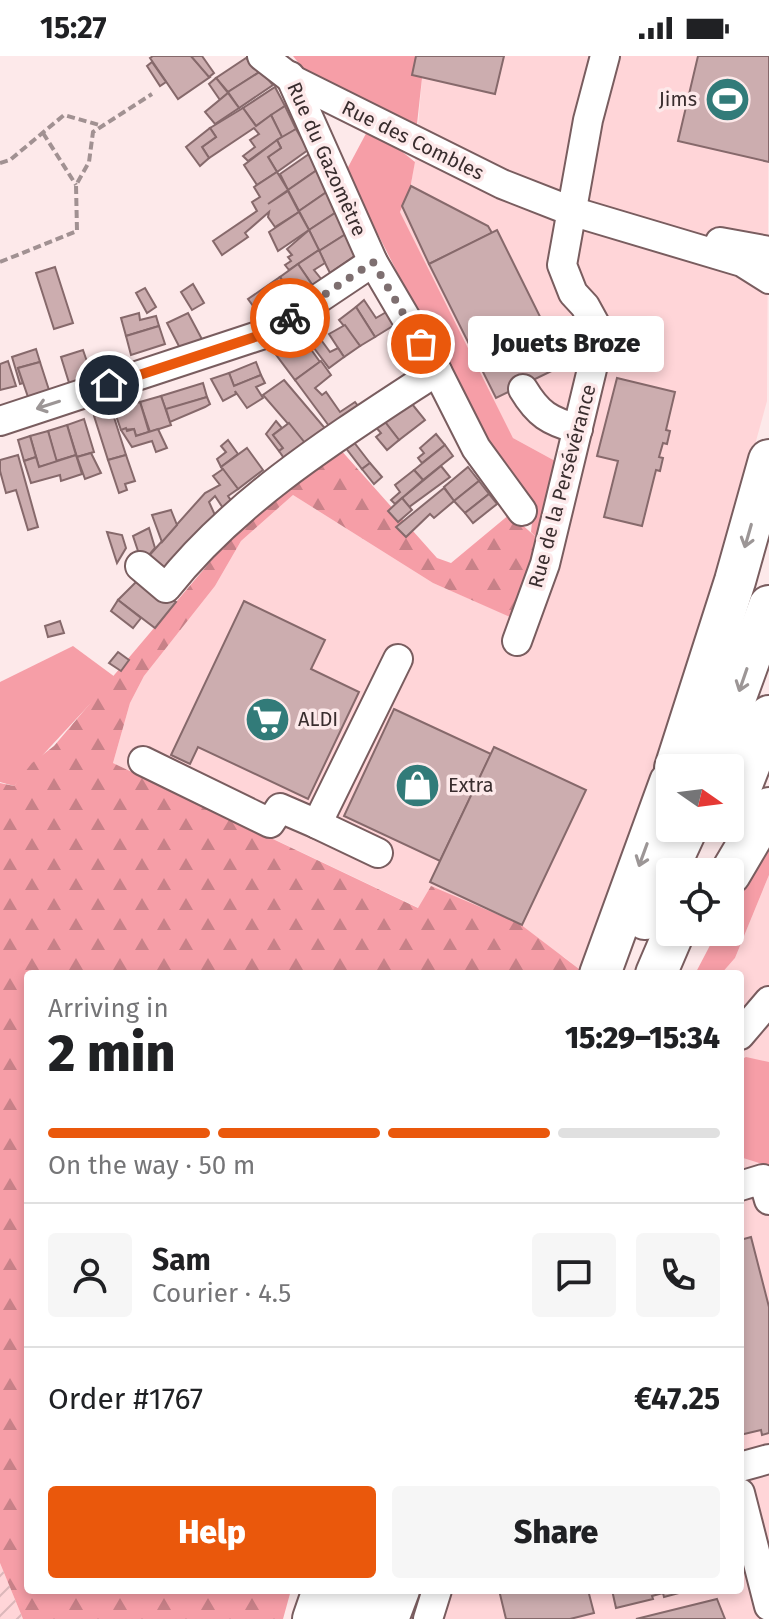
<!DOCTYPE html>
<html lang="en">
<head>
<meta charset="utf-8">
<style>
  body { margin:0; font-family:"Fira Sans",sans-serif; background:#f6f6f6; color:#202124; height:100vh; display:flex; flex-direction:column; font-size:30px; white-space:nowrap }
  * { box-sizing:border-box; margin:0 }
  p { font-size:26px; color:#757577 }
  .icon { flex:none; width:44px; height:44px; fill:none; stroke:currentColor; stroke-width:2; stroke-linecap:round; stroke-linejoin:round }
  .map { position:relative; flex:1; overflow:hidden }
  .side { position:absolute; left:24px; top:914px; width:720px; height:624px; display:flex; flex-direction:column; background:#fff; border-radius:8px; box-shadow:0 4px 12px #0003 }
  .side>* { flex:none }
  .needle { width:52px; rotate:104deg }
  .fabs { position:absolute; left:656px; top:698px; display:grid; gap:16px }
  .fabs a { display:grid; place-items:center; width:88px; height:88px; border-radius:8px; background:#fff; box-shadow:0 4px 12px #0003; font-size:40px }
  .pin { position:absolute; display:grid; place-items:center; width:68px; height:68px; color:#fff; margin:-34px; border:4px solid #fff; border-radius:50%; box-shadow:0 2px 8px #0007 }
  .courier { position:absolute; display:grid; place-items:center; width:80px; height:80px; margin:-40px; border:6px solid #ea580c; border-radius:50%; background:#fff; color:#222; box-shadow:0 2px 10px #0007 }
  .bubble { position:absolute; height:56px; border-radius:8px; background:#fff; box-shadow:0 4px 12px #0003; font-size:26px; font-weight:800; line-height:56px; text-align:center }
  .head em { font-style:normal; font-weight:800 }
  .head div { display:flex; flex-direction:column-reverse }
  .head { display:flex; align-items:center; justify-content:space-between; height:136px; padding:0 24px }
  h1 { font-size:52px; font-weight:800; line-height:60px }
  .bar { display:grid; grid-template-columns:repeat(4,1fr); gap:12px 8px; align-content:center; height:96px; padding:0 24px }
  .bar i { height:10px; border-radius:6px; background:#e0e0e0 }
  .bar .on { background:#ea580c }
  .bar p { grid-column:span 4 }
  .line { display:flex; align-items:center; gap:20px; padding:0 24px; border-top:2px solid #e0e0e0 }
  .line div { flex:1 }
  .round { display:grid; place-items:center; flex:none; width:84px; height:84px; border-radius:8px; background:#f6f6f6 }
  .primary-button { display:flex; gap:16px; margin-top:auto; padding:16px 24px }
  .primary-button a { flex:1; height:92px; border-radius:8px; background:#ea580c; color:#fff; font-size:32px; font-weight:800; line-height:92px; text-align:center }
  .primary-button a+a { background:#f6f6f6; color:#202124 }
  .status { display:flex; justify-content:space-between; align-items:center; height:56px; padding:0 40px; background:#fff; direction:ltr }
  .status svg { height:22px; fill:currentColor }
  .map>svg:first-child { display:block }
</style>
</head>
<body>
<div class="status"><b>15:27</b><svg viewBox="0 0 49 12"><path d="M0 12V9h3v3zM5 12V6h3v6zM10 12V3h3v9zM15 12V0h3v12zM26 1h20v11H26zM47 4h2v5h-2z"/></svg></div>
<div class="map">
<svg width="769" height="1563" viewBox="0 0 769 1563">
  <defs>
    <pattern id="industrial-furrows" width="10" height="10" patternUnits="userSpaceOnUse" patternTransform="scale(2)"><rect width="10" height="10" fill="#ffd5d8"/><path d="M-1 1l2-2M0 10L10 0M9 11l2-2" fill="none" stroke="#dbb7ba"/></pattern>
    <pattern id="forest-firs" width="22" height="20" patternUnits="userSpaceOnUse" patternTransform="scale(2)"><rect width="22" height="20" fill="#f69ea7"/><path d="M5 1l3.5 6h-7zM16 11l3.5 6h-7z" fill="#c88188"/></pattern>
  </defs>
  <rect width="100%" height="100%" fill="#fde9ea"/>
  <!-- built -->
  <g fill="#ffd5d8">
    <polygon points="417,0 769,0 767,345 685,643 579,913 564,901 419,852 113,707 130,647 144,620 215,530 241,485 293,439 433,527 512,561 542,466 557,406 513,382 400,156 410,133 415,105 422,22 413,17"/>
    <polygon points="769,819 769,1563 396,1563 405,1534 740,1534 740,1004 745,1001 740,997 740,918 721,918 735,902"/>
  </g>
  <!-- industrial -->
  <polygon fill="url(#industrial-furrows)" points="0,1507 23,1563 0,1563"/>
  <!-- green -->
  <g fill="#f69ea7">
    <polygon points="293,0 417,0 413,17 422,22 417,68 388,65 305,15"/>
    <polygon points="370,70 415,106 410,133 400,156 513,382 557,406 537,482 531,476 534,448 486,392 346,115"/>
    <polygon points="73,590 115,621 14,730 0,726 0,626"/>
    <polygon points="769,786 769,819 735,902 721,918 695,918 717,876 730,876 730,851"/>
    <polygon points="746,1001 769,1006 769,1110 740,1101 740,1004"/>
  </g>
  <!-- forest -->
  <polygon fill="url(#forest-firs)" points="339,392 437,502 451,507 510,458 537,482 512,562 433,527 293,439 241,485 215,530 144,620 130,647 113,707 418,852 431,830 520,868 579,913 577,918 28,918 28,1534 291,1534 283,1563 23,1563 0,1507 0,727 14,730 32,707 54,690 232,480"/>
  <!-- building -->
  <g fill="#ccadaf" stroke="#86696b" stroke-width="2">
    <polygon points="153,0 191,0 210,21 178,43 150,2"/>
    <polygon points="191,0 202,0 214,17 209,21"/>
    <polygon points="416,0 504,0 495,38 412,19"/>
    <polygon points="698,0 769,0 769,106 678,85"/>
    <polygon points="246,2 261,15 228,36 216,22"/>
    <polygon points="152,6 166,26 160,30 147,10"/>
    <polygon points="261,15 273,29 239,52 228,36"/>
    <polygon points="216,22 228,37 220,44 209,28"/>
    <polygon points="275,31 285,50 256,70 243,52"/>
    <polygon points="228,37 239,52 215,68 205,56"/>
    <polygon points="285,50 296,73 282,82 271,59"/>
    <polygon points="243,52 256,70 271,59 282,81 248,105 243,100 255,91 250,84 259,78 254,72 209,102 202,91 216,81 210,72"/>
    <polygon points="210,72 216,81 202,91 209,102 200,110 186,91"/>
    <polygon points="296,73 308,94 277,116 268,101 281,92 277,84"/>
    <polygon points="277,84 281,92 268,101 277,116 257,129 244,109"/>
    <polygon points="309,98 317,114 288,134 280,118"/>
    <polygon points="317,114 328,135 299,155 288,134"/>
    <polygon points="277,116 288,134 268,148 288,135 299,156 275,171 268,161 269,156 245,177 248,181 222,199 213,185 257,155 252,146 260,141 254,131"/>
    <polygon points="411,130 488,170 492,177 429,208 402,150"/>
    <polygon points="328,135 338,155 309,174 299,155"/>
    <polygon points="338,155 349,176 319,195 309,174"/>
    <polygon points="299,156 309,174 278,195 269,176"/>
    <polygon points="309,174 319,194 289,214 285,209 291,205 288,201 292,199 287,193"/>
    <polygon points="497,174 564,309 496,342 429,208"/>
    <polygon points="349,176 359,197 330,217 319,195"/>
    <polygon points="319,194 325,207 314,214 322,224 313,230 298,208"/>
    <polygon points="298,208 313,230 295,243 280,221"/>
    <polygon points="55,211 73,267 54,273 36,217"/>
    <polygon points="280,221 295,243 286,250 276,234 263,242 272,256 261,261 248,243"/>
    <polygon points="193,228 204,247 192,254 181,236"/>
    <polygon points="145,232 156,251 147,257 136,237"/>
    <polygon points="276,234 286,250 272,256 263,242"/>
    <polygon points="364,244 376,262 388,255 396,268 375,281 356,251"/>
    <polygon points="356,251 375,281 360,290 339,264"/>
    <polygon points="139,257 140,264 156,260 159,270 126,280 121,262"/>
    <polygon points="188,257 204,287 182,296 167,267"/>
    <polygon points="345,269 360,290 344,301 329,278"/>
    <polygon points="159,270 165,288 131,299 126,280"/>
    <polygon points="316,277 330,296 338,292 344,301 329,312 308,284"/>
    <polygon points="302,281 320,306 295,324 274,296"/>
    <polygon points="36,293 40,306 18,312 23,327 20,328 12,301"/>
    <polygon points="83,294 93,323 70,330 61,301"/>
    <polygon points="8,305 16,330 0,334 0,308"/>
    <polygon points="321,305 331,319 315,332 322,339 326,336 340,356 355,346 362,355 332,374 295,324"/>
    <polygon points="40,306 49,334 28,341 18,312"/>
    <polygon points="256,306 261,319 234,330 229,317"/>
    <polygon points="229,317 234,330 261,319 265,327 256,331 263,342 247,352 235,335 236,338 223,345 211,323"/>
    <polygon points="617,322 675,336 666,374 670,375 667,388 663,387 659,401 663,402 660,415 656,414 642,470 604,461 618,405 597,400"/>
    <polygon points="284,324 329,377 309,392 263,339"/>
    <polygon points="203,327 207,341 166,354 161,340"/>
    <polygon points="161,340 171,369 150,376 140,346"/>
    <polygon points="207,341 210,348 205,351 170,366 166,353"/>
    <polygon points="408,343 425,364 399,384 382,362"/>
    <polygon points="140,346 149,376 136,380 134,373 121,374 114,354"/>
    <polygon points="112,355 126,399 108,404 94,360"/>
    <polygon points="382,362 399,384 387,394 376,381 381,377 374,369"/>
    <polygon points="84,363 94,396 77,401 67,369"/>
    <polygon points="276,365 282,372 273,379 283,392 279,395 266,378"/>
    <polygon points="289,367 309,392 288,408 279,395 283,392 273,379"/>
    <polygon points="67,369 76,399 56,405 48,375"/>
    <polygon points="126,372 127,375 134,373 136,380 158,373 167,392 156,396 152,385 132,391 121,374"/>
    <polygon points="48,375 57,406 39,411 30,380"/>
    <polygon points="436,378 445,389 422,407 418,402 424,397 420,392"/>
    <polygon points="30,380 36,401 24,405 18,384"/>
    <polygon points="228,384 238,398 221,411 217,403 226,396 221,390"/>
    <polygon points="353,385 370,407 362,413 345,391"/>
    <polygon points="445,389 453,400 423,424 414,414"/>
    <polygon points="247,392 263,414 238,433 221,411"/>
    <polygon points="91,397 101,417 85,423 77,401"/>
    <polygon points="18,399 38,471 28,474 16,434 6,437 0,415 0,404"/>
    <polygon points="76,399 82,418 61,425 60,419 31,427 24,405 36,401 39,411"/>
    <polygon points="126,399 135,425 125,428 127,434 119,437 108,404"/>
    <polygon points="370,407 382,421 374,428 362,413"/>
    <polygon points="441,410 450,421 409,451 402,442"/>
    <polygon points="468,411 479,425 454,445 444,431"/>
    <polygon points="223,413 238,433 228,440 232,446 223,452 215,440 209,446 215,459 164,517 147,502 205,437 220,429 213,420"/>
    <polygon points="414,414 423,424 395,448 391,444 400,436 395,429"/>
    <polygon points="479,425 489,438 465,457 454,445"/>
    <polygon points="444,432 454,445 434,462 430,458 406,481 396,471"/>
    <polygon points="489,438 497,448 473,467 465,457"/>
    <polygon points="402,442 412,454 398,466 388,455"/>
    <polygon points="171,454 177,469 162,486 152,459"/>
    <polygon points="149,472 155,492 142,507 133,480"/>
    <polygon points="107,476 122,479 126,492 117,507"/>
    <polygon points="141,521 176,546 155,572 118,544"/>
    <polygon points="118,544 141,562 133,572 111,555"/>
    <polygon points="244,545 325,584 311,613 359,636 308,743 198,691 190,708 171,699"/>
    <polygon points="60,565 64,577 48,581 45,570"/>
    <polygon points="118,596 129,604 121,615 109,607"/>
    <polygon points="394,653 491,698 440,805 344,760"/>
    <polygon points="494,691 586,734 522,869 430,826"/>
    <polygon points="751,1181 769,1251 769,1377 762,1379 761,1374 740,1379 740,1184"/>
    <polygon points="499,1534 588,1534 594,1557 570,1563 506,1563"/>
    <polygon points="612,1534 690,1534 664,1541 663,1537 652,1540 653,1543 616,1552"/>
    <polygon points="717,1543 725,1563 636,1563"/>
  </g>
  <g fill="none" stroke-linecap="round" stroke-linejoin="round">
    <defs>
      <g id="minor">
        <polyline points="262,0 293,24 502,128 571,155 742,206 769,223"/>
        <polyline points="290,20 373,206 437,315 476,392 522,455"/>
        <polyline points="720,186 769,195"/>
        <path d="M523 333C538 358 549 365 578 373"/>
        <polyline points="0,365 267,277 373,206"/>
        <path d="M140 510 166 532C238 441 341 378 437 315"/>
        <polyline points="517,585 545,508 594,305 596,270 585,250 573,237 562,209 588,64 605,0"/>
        <polyline points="143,705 270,767 280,752 317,768"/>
        <polyline points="378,797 317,768 398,603"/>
        <polyline points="740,979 769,945"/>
        <polyline points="740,1130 763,1123 769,1144"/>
        <polyline points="740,1411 769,1403"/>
        <polyline points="740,1437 769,1550"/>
        <polyline points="428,1563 437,1534"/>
      </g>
      <g id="highway">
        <polyline points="675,712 735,525 769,404"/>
        <polyline points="710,712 769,550"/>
        <polyline points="730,759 769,660"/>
        <polyline points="730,818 769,752"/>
        <polyline points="645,863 687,772"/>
        <polyline points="600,918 670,726"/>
        <polyline points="656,918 674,876"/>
        <polyline points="313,1563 323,1534"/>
        <polyline points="348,1563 358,1534"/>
        <polyline points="388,1563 399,1534"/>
      </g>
    </defs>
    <!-- minor casing -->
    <use href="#minor" stroke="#795d5f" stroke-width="32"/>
    <!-- highway casing -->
    <use href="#highway" stroke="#795d5f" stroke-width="44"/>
    <!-- path -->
    <g stroke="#a19192" stroke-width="4" stroke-dasharray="8 4" stroke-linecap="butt">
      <polyline points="43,77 76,129"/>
      <polyline points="0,107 10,104 64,59 103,70"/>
      <polyline points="0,206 77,175 76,129 89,106 93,76 152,38"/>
    </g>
    <!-- minor -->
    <use href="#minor" stroke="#fff" stroke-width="28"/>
    <!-- highway -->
    <use href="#highway" stroke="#fff" stroke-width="40"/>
  </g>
  <!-- one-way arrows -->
  <defs><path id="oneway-shaft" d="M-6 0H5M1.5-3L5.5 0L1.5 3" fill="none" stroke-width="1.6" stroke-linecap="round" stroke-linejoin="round" transform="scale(2)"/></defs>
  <g stroke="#9c9696">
    <use href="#oneway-shaft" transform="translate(48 349) rotate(162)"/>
    <use href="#oneway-shaft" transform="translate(748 480) rotate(106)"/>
    <use href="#oneway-shaft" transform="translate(743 624) rotate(109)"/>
    <use href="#oneway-shaft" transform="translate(643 799) rotate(110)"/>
  </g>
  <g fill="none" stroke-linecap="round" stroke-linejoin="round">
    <!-- done -->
    <polyline stroke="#7e6f70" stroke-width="8" stroke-dasharray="0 14.4" points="290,262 373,206 421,288"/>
    <!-- route -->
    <polyline stroke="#ea580c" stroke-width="10" points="109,329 267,277 290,262"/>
  </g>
  <!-- icons -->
  <defs>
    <symbol id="stadium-disc" viewBox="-11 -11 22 22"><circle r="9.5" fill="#327b79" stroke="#fde9ea"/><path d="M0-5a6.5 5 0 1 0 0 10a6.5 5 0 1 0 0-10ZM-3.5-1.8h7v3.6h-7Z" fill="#fff"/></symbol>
    <symbol id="supermarket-disc" viewBox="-11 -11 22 22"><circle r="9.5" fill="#327b79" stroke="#fde9ea"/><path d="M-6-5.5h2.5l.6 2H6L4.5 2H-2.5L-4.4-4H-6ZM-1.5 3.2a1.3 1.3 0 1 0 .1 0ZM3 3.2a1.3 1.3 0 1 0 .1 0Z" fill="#fff"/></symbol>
    <symbol id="shop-disc" viewBox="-11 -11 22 22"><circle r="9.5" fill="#327b79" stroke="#fde9ea"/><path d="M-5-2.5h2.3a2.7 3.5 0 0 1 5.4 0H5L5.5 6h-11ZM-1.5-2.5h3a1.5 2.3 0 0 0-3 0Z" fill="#fff"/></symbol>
  </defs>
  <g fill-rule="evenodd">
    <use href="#stadium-disc" x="702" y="18" width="51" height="51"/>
    <use href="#supermarket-disc" x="242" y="638" width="51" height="51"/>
    <use href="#shop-disc" x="392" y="704" width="51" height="51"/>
  </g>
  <g text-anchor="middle" stroke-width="7" stroke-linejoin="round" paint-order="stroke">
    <!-- poi labels -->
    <g font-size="20" fill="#392d2e" stroke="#fde9ea" text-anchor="start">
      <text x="697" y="50" text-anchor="end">Jims</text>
      <text x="298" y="670">ALDI</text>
      <text x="448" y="736">Extra</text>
    </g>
    <!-- street labels -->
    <g font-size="20" fill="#392d2e" stroke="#fde9ea">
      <text transform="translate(413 84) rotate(26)" y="7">Rue des Combles</text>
      <text transform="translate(327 103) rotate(66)" y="7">Rue du Gazomètre</text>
      <text transform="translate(562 430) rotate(-75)" y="7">Rue de la Persévérance</text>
    </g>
  </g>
</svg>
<div class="fabs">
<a><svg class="needle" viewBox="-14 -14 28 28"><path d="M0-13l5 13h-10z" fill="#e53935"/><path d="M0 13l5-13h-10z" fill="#757577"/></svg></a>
<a><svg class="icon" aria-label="locate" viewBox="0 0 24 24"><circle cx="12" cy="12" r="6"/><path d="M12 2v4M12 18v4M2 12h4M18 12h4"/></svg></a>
</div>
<div class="pin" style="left:421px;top:288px;background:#ea580c"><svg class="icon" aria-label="bag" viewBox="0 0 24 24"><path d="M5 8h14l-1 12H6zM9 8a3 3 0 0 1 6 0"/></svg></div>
<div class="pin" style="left:109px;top:329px;background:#1f2937"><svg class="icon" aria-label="home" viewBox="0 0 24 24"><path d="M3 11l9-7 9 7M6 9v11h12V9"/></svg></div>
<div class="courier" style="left:290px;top:262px"><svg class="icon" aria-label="bike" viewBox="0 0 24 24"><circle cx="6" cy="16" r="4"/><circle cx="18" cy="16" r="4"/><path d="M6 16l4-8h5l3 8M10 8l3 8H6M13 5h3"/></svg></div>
<div class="bubble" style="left:468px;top:260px;width:196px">Jouets Broze</div>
<section class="side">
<div class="head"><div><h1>2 min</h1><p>Arriving in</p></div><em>15:29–15:34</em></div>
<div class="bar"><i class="on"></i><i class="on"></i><i class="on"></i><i></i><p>On the way · 50 m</p></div>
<div class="line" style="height:144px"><a class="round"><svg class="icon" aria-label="person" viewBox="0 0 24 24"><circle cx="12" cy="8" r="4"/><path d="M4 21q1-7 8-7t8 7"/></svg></a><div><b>Sam</b><p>Courier · 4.5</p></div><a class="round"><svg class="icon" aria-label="chat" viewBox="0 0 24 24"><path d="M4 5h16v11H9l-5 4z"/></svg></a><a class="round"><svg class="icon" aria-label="phone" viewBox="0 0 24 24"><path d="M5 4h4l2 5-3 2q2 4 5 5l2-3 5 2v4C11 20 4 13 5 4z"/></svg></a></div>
<div class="line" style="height:104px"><div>Order #1767</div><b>€47.25</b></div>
<div class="primary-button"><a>Help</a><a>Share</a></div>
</section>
</div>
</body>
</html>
